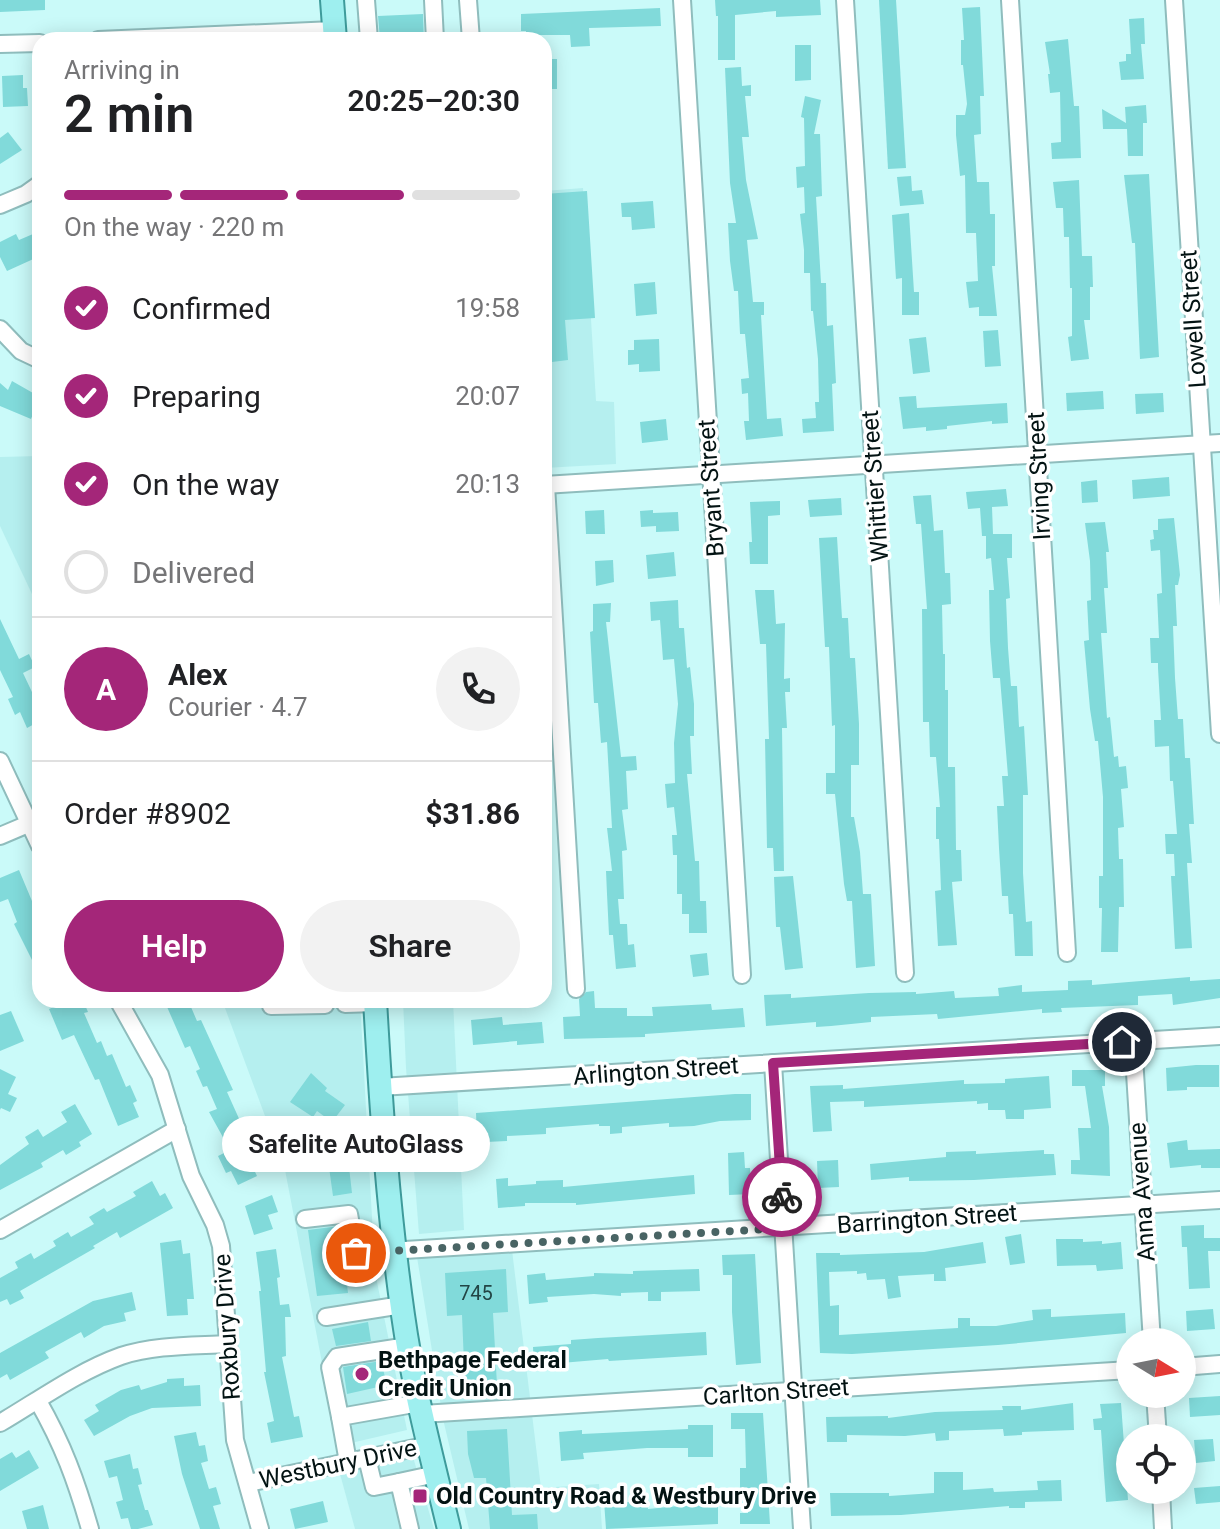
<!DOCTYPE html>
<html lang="en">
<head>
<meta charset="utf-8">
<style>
  body { margin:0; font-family:Roboto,sans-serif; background:#f2f2f2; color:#202124; height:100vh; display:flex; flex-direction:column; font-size:30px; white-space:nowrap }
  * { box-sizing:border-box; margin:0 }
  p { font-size:26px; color:#757577 }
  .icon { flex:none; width:44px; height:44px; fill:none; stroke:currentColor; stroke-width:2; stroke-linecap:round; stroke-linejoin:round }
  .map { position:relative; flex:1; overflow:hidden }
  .drawer { position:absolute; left:32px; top:32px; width:520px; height:976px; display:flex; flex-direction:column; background:#fff; border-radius:24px; box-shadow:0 4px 20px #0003 }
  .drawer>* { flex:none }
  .needle { width:52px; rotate:100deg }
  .fabs { position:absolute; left:1116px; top:1328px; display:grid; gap:16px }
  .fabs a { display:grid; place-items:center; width:80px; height:80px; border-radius:50%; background:#fff; box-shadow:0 4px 20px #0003; font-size:40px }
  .pin { position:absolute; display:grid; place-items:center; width:68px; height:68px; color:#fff; margin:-34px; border:4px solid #fff; border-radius:50%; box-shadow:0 2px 8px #0007 }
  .courier { position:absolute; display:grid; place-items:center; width:80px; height:80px; margin:-40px; border:6px solid #a42679; border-radius:50%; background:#fff; color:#222; box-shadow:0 2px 10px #0007 }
  .bubble { position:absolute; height:56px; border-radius:28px; background:#fff; box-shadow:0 4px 20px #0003; font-size:26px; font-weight:600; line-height:56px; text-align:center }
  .overview em { font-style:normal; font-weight:600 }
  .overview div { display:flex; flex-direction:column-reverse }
  .overview { display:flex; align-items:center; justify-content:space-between; height:136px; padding:0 32px }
  h1 { font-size:52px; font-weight:600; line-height:60px }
  .bar { display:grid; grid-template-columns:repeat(4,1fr); gap:12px 8px; align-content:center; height:96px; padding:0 32px }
  .bar i { height:10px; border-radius:6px; background:#e0e0e0 }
  .bar .selected { background:#a42679 }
  .bar p { grid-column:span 4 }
  .line { display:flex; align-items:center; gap:20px; padding:0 32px; border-top:2px solid #e0e0e0 }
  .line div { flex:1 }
  .round { display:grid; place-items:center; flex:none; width:84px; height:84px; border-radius:42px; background:#f2f2f2 }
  ol { padding:0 32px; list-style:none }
  li { display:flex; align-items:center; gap:24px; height:88px }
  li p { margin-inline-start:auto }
  li .icon { padding:8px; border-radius:50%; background:#a42679; color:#fff; stroke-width:4 }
  li:last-child { color:#757577 }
  li i { width:44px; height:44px; border:4px solid #e0e0e0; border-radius:50% }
  .primary-button { display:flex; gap:16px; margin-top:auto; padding:16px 32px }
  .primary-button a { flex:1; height:92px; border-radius:48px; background:#a42679; color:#fff; font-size:32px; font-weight:600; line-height:92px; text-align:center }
  .primary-button a+a { background:#f2f2f2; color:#202124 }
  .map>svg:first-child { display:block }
</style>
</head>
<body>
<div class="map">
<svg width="1220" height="1529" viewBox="0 0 1220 1529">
  <rect width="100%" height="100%" fill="#cafaf9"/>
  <!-- built -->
  <g fill="#b5efef">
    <polygon points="583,188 596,401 614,402 616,464 544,468 544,191"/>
    <polygon points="40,456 40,611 0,526 0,457"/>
    <polygon points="222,1000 360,1000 375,1272 407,1430 338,1446 285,1170"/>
    <polygon points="403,1000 453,1000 464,1230 419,1234 406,1068"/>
    <polygon points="512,1250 541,1488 599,1484 602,1529 469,1529 443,1419 417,1257"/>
    <polygon points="413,1457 434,1529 355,1529 340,1474"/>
  </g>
  <!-- building -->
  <g fill="#81dada">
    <polygon points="0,0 45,0 45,10 0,12"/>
    <polygon points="715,0 820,0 821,15 776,17 776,11 735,15 735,60 718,60 718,16 716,16"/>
    <polygon points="879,0 896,0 906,168 888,169"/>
    <polygon points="980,7 984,96 980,96 981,134 974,135 977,182 989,182 990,214 995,214 995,266 992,266 997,316 979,316 979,307 969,308 966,282 978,281 976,233 966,233 965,175 960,176 956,135 956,115 965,115 967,104 963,65 961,65 961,40 964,40 962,8"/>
    <polygon points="660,8 661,26 589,28 590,46 571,47 570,35 526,35 526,31 521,31 521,14"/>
    <polygon points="423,14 424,40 380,40 378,16"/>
    <polygon points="1144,18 1145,44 1141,44 1144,79 1121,80 1119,62 1126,61 1126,54 1131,54 1129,19"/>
    <polygon points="1068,39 1074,106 1079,106 1081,158 1052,159 1051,143 1061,142 1060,92 1050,93 1048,74 1050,74 1045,42"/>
    <polygon points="795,45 811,45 811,80 795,81"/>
    <rect x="544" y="59" width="13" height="30"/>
    <polygon points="741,67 742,86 751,85 751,96 745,96 749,137 742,137 746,180 758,239 747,240 753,302 764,302 764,315 761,315 767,419 781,418 783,436 746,440 744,421 749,421 748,393 742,394 741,379 749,378 745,334 740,334 738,291 734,291 730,261 728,223 736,223 730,183 725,68"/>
    <polygon points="23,75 23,88 27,88 28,106 3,107 2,76"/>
    <polygon points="805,96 821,100 814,134 820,134 822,196 816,197 821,283 826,283 827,326 833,325 836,383 832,384 834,431 803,433 802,419 816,418 815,402 819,402 818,359 813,311 811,311 810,273 804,273 804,250 800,214 805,213 804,187 797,188 796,167 805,166 804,118 801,117"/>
    <polygon points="1146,105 1147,123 1143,123 1143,156 1128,156 1127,129 1103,129 1102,109 1126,123 1125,107"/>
    <polygon points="8,132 22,150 0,164 0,138"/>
    <polygon points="1149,174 1159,357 1140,359 1135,243 1132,243 1124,175"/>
    <polygon points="911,176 912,191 922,190 924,204 900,206 897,177"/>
    <polygon points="1079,180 1082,256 1092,256 1093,287 1090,287 1090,320 1084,320 1089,359 1071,361 1068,337 1072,336 1072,288 1070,288 1069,237 1064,237 1063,208 1056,208 1053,182"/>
    <polygon points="587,191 595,318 565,320 568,360 544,363 544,194"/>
    <polygon points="653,201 655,228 632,230 631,217 622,217 621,203"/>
    <polygon points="909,213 914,292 919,292 919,315 902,315 902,278 896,279 892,215"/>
    <polygon points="40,231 40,256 7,271 0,257 0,242 16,234 19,240"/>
    <polygon points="655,282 657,314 636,316 634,284"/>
    <polygon points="998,330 1001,366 985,367 983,331"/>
    <polygon points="926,337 930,372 913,374 909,339"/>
    <polygon points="659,339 660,371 639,372 639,364 628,365 628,350 634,350 634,340"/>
    <polygon points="12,381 40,397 31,419 0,406 0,383 8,390"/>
    <polygon points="1103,391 1104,409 1067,411 1066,393"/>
    <polygon points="1163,393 1164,412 1136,414 1135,394"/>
    <polygon points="916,396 917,408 1007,403 1008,423 992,424 992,421 947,426 947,429 926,431 926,427 903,429 899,397"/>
    <polygon points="666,419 668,440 642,443 640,422"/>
    <polygon points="1169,477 1170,496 1133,499 1132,480"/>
    <polygon points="1097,480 1098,502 1082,503 1081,482"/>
    <polygon points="1006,489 1008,506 992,507 993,534 1012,534 1012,558 1007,558 1010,598 1006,599 1008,648 1011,686 1017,686 1019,727 1024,726 1028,795 1023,795 1023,873 1026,922 1032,921 1033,956 1015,956 1013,914 1009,914 1008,896 1002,896 999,848 997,806 1004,806 1002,776 1008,776 1000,678 993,678 990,641 989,590 994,590 991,558 986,559 986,536 982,536 980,508 968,509 966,492"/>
    <polygon points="931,495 934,531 943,530 945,573 950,573 951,604 942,605 943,654 945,654 945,690 948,690 948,767 955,767 956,850 961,850 962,881 952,882 957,945 938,946 935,891 941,890 939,839 936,839 936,807 940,807 936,757 930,757 929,722 923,722 922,609 927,609 921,524 916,524 913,496"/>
    <polygon points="841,498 842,515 810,517 808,500"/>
    <polygon points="780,501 780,515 768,516 768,564 750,564 749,542 752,542 750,502"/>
    <polygon points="604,510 605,534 586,534 585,511"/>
    <polygon points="653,510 653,513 678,512 679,531 656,532 656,526 641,527 640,511"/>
    <polygon points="1174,518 1180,575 1178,585 1175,585 1177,626 1173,626 1175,678 1178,719 1183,719 1185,758 1190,758 1194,824 1189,824 1192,863 1187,863 1192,948 1175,949 1171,876 1175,876 1174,854 1166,854 1165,834 1177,834 1173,781 1170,781 1169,746 1155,747 1154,720 1161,720 1158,668 1158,663 1151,663 1150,638 1159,638 1157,594 1162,593 1160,550 1151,551 1150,540 1154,539 1153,530 1158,530 1158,519"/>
    <polygon points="1105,522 1109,552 1106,552 1108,588 1104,588 1107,633 1101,633 1107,718 1110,717 1114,757 1118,756 1119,767 1126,766 1128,788 1121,789 1124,827 1118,828 1119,859 1123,859 1124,907 1119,907 1118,952 1101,952 1102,908 1099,908 1099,876 1103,876 1103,797 1098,741 1095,741 1090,709 1084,641 1089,640 1087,601 1091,600 1090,561 1085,523"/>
    <polygon points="837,537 842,618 848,618 850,658 855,658 859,724 859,765 851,765 851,817 854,817 860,852 863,894 871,894 875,966 856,968 852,901 847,901 844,884 835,794 826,794 826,773 835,773 835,725 832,726 829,647 825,647 819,538"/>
    <polygon points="674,552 676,576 648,579 646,555"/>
    <polygon points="613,560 614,582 596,586 595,561"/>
    <polygon points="755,590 774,590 776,624 785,623 784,679 790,678 790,692 785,692 787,728 782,728 784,871 774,871 773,848 767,848 765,739 769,739 766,644 760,644"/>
    <polygon points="678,600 679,628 684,628 687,668 690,667 694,704 694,736 690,736 692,774 687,774 695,861 699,861 700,901 706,901 707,933 689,933 689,914 682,914 682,894 677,894 677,855 673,855 672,835 677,835 674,807 667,808 665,784 675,783 674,743 678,704 674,659 663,660 660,620 651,621 650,602"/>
    <polygon points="611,603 610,622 606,622 621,757 636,756 637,770 626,771 628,809 622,810 627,850 622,851 624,899 618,899 620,924 627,924 628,945 634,944 636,967 616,969 613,935 609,935 607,894 606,871 612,871 607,828 612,828 607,742 601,743 598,703 594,703 590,632 593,631 593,604"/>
    <polygon points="0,619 19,659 29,654 35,667 23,673 40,709 40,721 27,728 20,712 15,715 8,699 13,697 0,670"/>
    <polygon points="19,870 37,913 40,912 40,976 14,924 17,922 8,899 0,902 0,878"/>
    <polygon points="793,876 803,968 785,970 780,927 776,927 774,877"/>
    <polygon points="707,953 709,975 693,977 690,955"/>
    <polygon points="1190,977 1190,981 1220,979 1220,998 1173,1005 1172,994 1138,996 1138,1005 1061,1008 1062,1012 1042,1013 1042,1009 938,1019 937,1014 871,1017 871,1022 831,1026 816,1027 816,1022 766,1026 764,995 791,994 791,998 869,993 916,992 916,994 954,991 955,998 999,996 998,988 1022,985 1022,992 1068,990 1068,981 1092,980 1092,985"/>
    <polygon points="594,991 595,1008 627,1008 627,1016 653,1016 652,1007 711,1004 712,1010 743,1008 745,1027 645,1034 645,1037 564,1039 563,1017 580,1016 579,999 586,992"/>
    <polygon points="69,1000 83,1000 88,1012 84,1013 97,1043 101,1041 107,1056 112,1054 126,1087 130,1085 137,1101 133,1103 139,1117 118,1126 99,1079 95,1080 74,1035 62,1040 49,1009"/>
    <polygon points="164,1000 188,1000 197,1021 201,1020 233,1090 227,1092 250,1143 252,1142 257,1153 248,1157 257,1176 238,1185 231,1171 226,1173 218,1156 230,1150 209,1112 217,1109 207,1086 203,1087 196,1071 200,1069 190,1046 185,1048"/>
    <polygon points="11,1011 24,1041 0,1051 0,1015"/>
    <polygon points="502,1017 503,1025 542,1022 544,1043 517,1045 517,1041 473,1045 471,1020"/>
    <polygon points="1196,1065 1219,1065 1219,1087 1187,1087 1187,1090 1167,1091 1166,1068"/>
    <polygon points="0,1069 16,1077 8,1094 17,1098 10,1112 1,1108 0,1110"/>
    <polygon points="1072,1070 1105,1070 1105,1086 1102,1086 1109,1127 1110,1176 1071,1174 1071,1160 1080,1160 1078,1128 1091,1128 1085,1086 1072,1086"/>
    <polygon points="311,1073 327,1088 325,1091 345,1105 332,1122 317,1111 313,1117 290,1102"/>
    <polygon points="1049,1076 1051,1108 1024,1110 1024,1119 1006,1119 1005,1110 988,1110 988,1103 977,1104 977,1101 864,1107 864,1101 830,1102 832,1131 813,1132 810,1086 843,1085 843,1089 964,1080 964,1084 1005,1083 1005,1079"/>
    <polygon points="735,1094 751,1094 751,1120 720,1121 694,1126 669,1127 669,1123 622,1127 622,1133 610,1134 610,1126 599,1126 599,1124 546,1128 546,1134 507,1136 507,1141 486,1142 485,1137 477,1138 476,1113"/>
    <polygon points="75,1104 92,1134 79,1142 81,1146 66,1155 63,1150 41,1163 43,1167 0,1190 0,1165 29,1144 25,1137 38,1129 43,1137 67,1122 61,1112"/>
    <polygon points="448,1117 452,1158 430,1160 427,1120"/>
    <polygon points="1187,1140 1188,1150 1220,1149 1220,1168 1201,1168 1201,1165 1170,1168 1167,1143"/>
    <polygon points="347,1150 352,1193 333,1196 327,1153"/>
    <polygon points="1044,1150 1044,1154 1054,1154 1056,1175 974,1180 909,1181 909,1177 871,1180 870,1164 946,1157 946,1152 976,1151 976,1154"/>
    <polygon points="744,1152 745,1168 750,1168 751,1194 729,1195 728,1153"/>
    <polygon points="838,1160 839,1187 818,1188 817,1161"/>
    <polygon points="694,1175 695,1194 576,1205 576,1203 525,1203 525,1206 498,1208 496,1179 508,1178 508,1186 536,1184 536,1181 563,1180 563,1187"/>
    <polygon points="152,1181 160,1196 165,1193 173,1208 120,1238 117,1232 93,1246 95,1248 20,1291 24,1298 10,1305 7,1299 0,1302 0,1278 18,1268 15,1262 31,1253 34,1259 56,1246 53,1241 68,1232 71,1237 94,1224 89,1217 104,1208 107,1212 136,1196 133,1192"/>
    <polygon points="272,1195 278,1212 268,1215 273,1229 254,1235 245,1206"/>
    <polygon points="1204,1225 1204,1238 1220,1238 1220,1251 1208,1251 1210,1288 1189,1289 1187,1247 1182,1247 1181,1226"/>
    <polygon points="340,1226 348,1293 317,1296 308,1230"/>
    <polygon points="1021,1234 1025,1263 1010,1265 1005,1237"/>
    <polygon points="1056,1239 1083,1239 1083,1242 1102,1241 1102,1244 1121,1242 1123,1269 1097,1271 1096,1265 1057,1266"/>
    <polygon points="181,1240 183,1254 190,1253 194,1299 187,1299 188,1315 167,1316 160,1243"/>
    <polygon points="983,1242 986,1263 945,1268 946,1281 934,1281 934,1274 898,1276 901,1297 888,1299 885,1279 867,1280 866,1273 857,1274 857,1271 829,1272 830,1306 839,1305 839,1335 958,1328 958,1318 970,1318 970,1326 996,1326 1033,1320 1032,1310 1051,1309 1051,1317 1125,1313 1126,1333 998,1345 852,1354 820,1353 816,1253 840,1253 840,1255 924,1252"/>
    <polygon points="276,1249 280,1277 277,1278 280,1305 289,1304 291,1317 285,1317 286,1356 282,1357 294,1417 299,1416 303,1437 271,1443 267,1423 274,1421 264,1372 266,1372 259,1291 261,1291 256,1252"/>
    <polygon points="755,1254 761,1363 736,1365 732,1312 732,1275 723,1275 722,1255"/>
    <polygon points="506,1269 508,1312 493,1313 497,1385 465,1388 462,1315 447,1316 445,1273"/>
    <polygon points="699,1269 700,1291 661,1292 661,1301 648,1301 648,1292 621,1293 621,1296 594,1294 547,1297 548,1302 529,1304 527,1275 545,1273 546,1280 594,1276 594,1273 633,1274 633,1271"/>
    <polygon points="132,1292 136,1310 124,1313 126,1321 104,1326 84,1338 81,1332 45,1352 49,1358 24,1372 10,1380 7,1374 0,1378 0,1353 93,1301"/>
    <polygon points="1213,1309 1215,1329 1187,1331 1186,1311"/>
    <polygon points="368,1322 371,1341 336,1346 332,1329"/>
    <polygon points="706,1332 707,1355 609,1361 608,1359 561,1363 561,1367 534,1369 533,1347 571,1344 571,1340 598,1338"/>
    <polygon points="381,1361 387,1385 347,1394 343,1367"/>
    <polygon points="184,1378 184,1386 200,1385 201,1406 152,1408 130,1416 94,1436 84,1420 99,1411 95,1405 121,1390 139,1385 141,1390 167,1382 167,1379"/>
    <polygon points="1220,1396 1220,1415 1190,1417 1189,1398"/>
    <polygon points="1073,1403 1074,1430 1022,1432 1022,1435 1004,1436 1003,1429 949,1431 949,1440 936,1441 935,1433 905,1436 847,1435 847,1442 827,1442 826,1417 888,1416 888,1418 935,1412 1003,1410 1002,1406 1021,1406 1021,1410"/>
    <polygon points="1121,1403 1128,1500 1106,1502 1101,1430 1094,1430 1093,1419 1102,1418 1100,1404"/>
    <polygon points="731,1413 763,1413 770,1524 740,1524 740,1513 748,1513 749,1490 740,1490 740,1468 746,1468 745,1429 731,1429"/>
    <polygon points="688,1425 713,1425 713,1457 688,1457 688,1448 647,1448 583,1453 584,1459 561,1461 559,1432 582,1430 582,1434 688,1429"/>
    <polygon points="507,1429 512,1515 537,1514 538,1529 490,1529 486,1478 474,1478 468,1454 467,1431"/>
    <polygon points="196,1432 199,1446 205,1445 208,1461 201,1463 209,1489 216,1487 221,1504 213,1506 220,1529 200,1529 182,1474 174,1436"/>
    <polygon points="1213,1439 1215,1461 1196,1463 1194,1440"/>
    <polygon points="29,1450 39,1468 0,1491 0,1459 12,1452 16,1458"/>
    <polygon points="130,1454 133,1469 138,1468 142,1484 138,1485 145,1510 148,1510 153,1525 138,1529 131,1529 128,1518 121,1519 116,1502 123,1500 117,1476 109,1478 104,1461"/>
    <polygon points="934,1472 963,1472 963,1490 993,1488 994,1492 1038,1490 1037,1481 1061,1480 1062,1501 1025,1502 1025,1508 1009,1508 1009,1506 901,1515 831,1516 830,1493 889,1493 889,1496 934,1493"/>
    <polygon points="1220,1486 1220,1502 1196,1504 1194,1488"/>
    <polygon points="699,1495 718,1495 718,1524 606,1529 604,1501 648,1503 648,1509 699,1504"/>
    <polygon points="323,1501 328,1522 295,1529 290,1509"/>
    <polygon points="43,1505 49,1529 27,1529 22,1511"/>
  </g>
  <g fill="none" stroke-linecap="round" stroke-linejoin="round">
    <defs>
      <g id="minor">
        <polyline points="366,0 369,40"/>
        <polyline points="433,0 435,40"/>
        <polyline points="468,0 471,40"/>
        <polyline points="682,0 742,975"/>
        <polyline points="845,0 905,973"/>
        <polyline points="1010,0 1067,953"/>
        <polyline points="1174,0 1220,734"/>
        <polyline points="98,40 334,30"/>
        <polyline points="0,44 40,43"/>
        <polyline points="0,205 26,194 40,184"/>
        <polyline points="0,329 21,351 40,360"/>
        <polyline points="544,485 1220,443"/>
        <polyline points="546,485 576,989"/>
        <polyline points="0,761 40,846"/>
        <polyline points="0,836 40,819"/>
        <polyline points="118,1000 160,1075 191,1176 215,1225 221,1246 235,1440 260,1529"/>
        <polyline points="345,1004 375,1003"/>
        <polyline points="271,1006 325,1005"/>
        <polyline points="1133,1041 1152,1342"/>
        <polyline points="773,1063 802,1529"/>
        <polyline points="380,1087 1220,1036"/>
        <polyline points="305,1219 349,1214 356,1253 1220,1200"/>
        <polyline points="0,1230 177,1129"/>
        <polyline points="326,1317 402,1305"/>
        <polyline points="1182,1367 1220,1364"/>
        <polyline points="1155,1394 1158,1438"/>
        <path d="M38 1401C63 1445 76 1480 90 1529"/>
        <polyline points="422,1414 1130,1370"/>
        <polyline points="340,1417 330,1367 337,1357 408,1346"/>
        <path d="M0 1423C39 1400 79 1371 121 1356 154 1345 192 1346 227 1344"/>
        <polyline points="367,1458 374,1487 399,1482 410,1529"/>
        <polyline points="348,1462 340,1417 419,1403"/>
        <polyline points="399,1482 436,1474"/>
        <polyline points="248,1483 429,1445"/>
        <polyline points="1161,1490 1163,1529"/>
      </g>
      <g id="major">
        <polyline points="332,0 335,40"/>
        <path d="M375 1000C381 1106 388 1210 403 1315 413 1387 432 1458 449 1529"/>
      </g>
    </defs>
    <!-- minor casing -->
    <use href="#minor" stroke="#8fbdbd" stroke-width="20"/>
    <!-- major casing -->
    <use href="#major" stroke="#3e9b9b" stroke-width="26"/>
    <!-- minor -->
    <use href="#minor" stroke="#fff" stroke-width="16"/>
    <!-- major -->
    <use href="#major" stroke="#9eefef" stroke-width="22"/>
  </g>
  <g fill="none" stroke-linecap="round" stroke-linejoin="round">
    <!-- done -->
    <polyline stroke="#496464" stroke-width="8" stroke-dasharray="0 14.4" points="356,1253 785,1228 782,1197"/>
    <!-- route -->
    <polyline stroke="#a42679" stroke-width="10" points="782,1197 773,1063 1122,1042"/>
  </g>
  <!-- markers -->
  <g fill="#a42679" stroke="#fff" stroke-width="3">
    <circle cx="362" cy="1374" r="8"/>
    <rect x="412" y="1488" width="16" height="16" rx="4"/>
  </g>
  <g text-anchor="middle" stroke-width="7" stroke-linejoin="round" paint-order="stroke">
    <!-- number labels -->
    <g font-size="20" fill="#224545">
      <text x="476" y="1300">745</text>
    </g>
    <!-- street labels -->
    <g font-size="24" fill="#031313" stroke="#fff">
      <text transform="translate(1193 319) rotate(-94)" y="8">Lowell Street</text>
      <text transform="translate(1039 476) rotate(-93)" y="8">Irving Street</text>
      <text transform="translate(875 486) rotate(-94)" y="8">Whittier Street</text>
      <text transform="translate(711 488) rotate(-94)" y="8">Bryant Street</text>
      <text transform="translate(656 1071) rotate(-4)" y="8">Arlington Street</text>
      <text transform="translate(1142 1192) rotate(-94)" y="8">Anna Avenue</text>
      <text transform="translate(927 1219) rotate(-4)" y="8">Barrington Street</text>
      <text transform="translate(227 1327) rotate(-94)" y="8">Roxbury Drive</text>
      <text transform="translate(776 1392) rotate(-4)" y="8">Carlton Street</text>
      <text transform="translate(338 1464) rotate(-12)" y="8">Westbury Drive</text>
    </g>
    <!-- poi labels -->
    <g font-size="24" font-weight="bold" fill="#031313" stroke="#fff" text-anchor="start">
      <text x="378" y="1368">Bethpage Federal<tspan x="378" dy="28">Credit Union</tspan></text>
      <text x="436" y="1504">Old Country Road &amp; Westbury Drive</text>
    </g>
  </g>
</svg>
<div class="fabs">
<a><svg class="needle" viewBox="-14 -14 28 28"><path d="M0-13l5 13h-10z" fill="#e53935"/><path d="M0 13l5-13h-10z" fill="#757577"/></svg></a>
<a><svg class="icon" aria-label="locate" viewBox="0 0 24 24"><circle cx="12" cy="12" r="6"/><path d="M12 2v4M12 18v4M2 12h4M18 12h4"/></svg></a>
</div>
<div class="pin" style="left:356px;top:1253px;background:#ea580c"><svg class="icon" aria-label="bag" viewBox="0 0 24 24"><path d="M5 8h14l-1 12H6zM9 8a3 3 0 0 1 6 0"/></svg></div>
<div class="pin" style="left:1122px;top:1042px;background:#1f2937"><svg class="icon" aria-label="home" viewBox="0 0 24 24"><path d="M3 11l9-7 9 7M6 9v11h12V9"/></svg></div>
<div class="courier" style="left:782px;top:1197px"><svg class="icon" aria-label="bike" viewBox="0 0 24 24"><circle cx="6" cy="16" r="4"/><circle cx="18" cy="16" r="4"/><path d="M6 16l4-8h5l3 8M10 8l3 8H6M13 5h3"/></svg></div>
<div class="bubble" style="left:222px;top:1116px;width:268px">Safelite AutoGlass</div>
<section class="drawer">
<div class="overview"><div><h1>2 min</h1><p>Arriving in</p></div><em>20:25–20:30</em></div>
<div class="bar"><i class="selected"></i><i class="selected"></i><i class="selected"></i><i></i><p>On the way · 220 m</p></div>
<ol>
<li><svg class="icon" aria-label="check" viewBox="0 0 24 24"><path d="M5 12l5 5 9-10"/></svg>Confirmed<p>19:58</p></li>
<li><svg class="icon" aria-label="check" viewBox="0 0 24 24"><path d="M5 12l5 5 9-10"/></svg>Preparing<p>20:07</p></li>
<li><svg class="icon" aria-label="check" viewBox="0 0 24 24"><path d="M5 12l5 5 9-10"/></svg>On the way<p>20:13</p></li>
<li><i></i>Delivered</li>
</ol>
<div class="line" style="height:144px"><b class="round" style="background:#a42679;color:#fff">A</b><div><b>Alex</b><p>Courier · 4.7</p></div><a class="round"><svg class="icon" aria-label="phone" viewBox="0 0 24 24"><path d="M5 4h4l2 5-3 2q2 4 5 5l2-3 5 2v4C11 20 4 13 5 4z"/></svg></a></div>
<div class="line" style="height:104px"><div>Order #8902</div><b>$31.86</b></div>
<div class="primary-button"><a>Help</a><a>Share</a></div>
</section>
</div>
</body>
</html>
